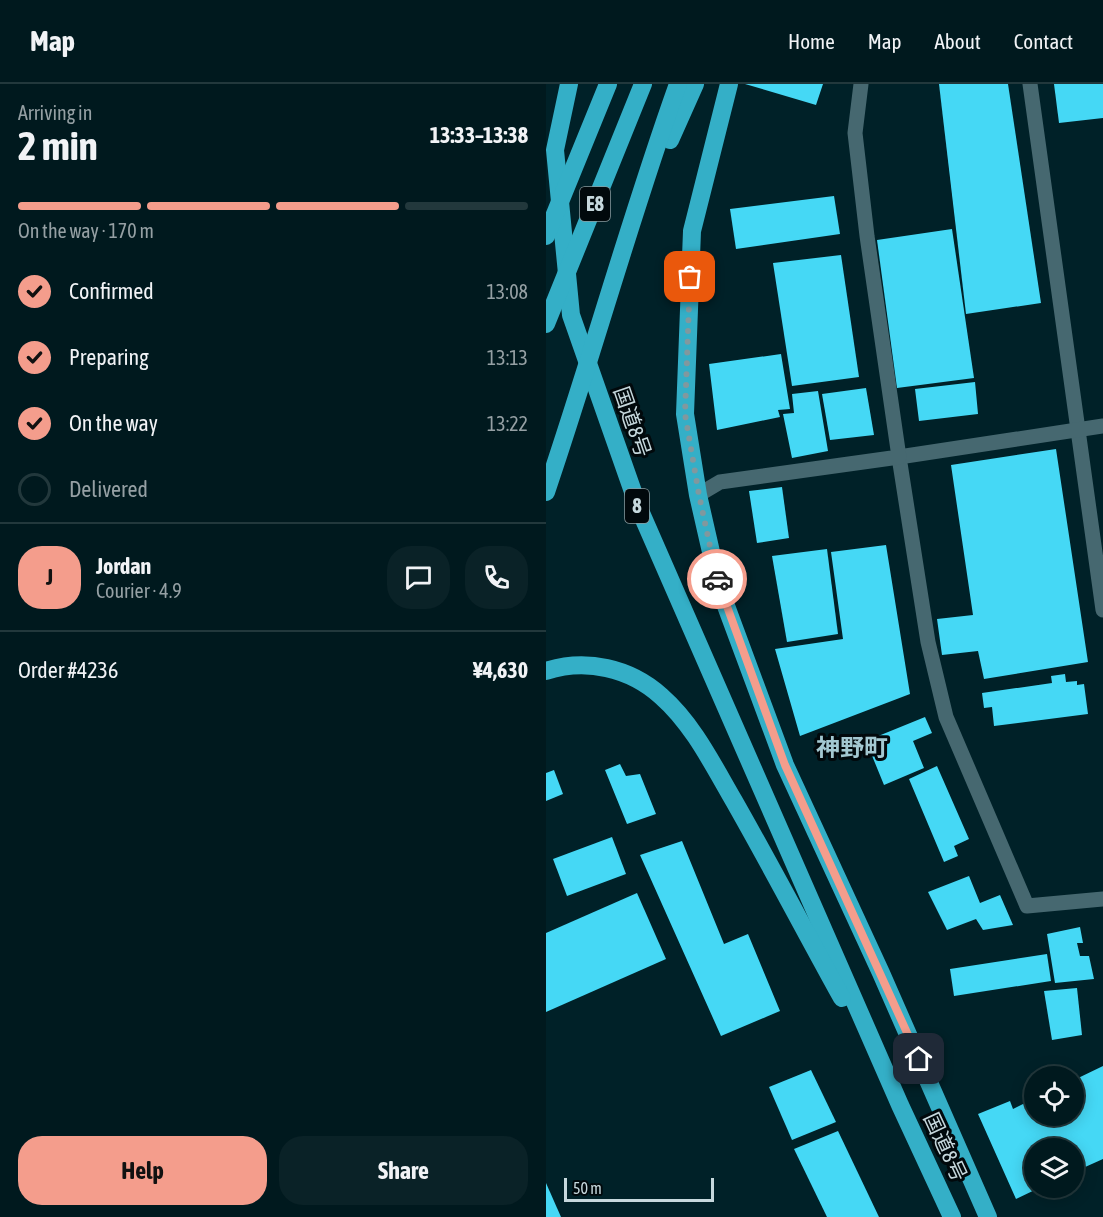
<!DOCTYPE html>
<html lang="en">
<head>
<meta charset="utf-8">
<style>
  body { margin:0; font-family:"Asap Condensed","Noto Sans JP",sans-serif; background:#0a2227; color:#f1f3f6; height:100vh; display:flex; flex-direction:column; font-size:22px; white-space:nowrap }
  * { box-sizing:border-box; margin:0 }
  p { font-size:20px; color:#95a0a4 }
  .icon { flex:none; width:33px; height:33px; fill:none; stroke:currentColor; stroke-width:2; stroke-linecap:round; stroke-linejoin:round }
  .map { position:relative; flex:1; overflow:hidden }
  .details { display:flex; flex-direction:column; background:#00191e; width:546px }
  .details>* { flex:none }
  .buttons { position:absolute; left:478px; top:982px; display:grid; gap:12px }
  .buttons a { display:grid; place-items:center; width:60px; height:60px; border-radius:50%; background:#00191e; box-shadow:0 3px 15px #0003,0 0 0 2px #22383c; font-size:30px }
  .scale { position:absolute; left:18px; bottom:15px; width:150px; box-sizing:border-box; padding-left:6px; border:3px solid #c6d8dd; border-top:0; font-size:16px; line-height:21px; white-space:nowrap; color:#c6d8dd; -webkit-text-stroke:4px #01090c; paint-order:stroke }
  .pin { position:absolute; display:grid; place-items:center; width:51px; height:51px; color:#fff; margin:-26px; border-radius:12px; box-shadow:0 3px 9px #0006 }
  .courier { position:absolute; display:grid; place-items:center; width:60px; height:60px; margin:-30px; border:4px solid #f49d8c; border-radius:50%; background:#fff; color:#222; box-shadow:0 2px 8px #0007 }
  .summary em { font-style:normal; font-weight:700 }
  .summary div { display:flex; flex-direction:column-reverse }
  .summary { display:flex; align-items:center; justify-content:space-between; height:102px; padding:0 18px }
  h1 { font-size:39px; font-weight:700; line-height:45px }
  .bar { display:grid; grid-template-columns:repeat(4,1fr); gap:9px 6px; align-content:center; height:72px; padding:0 18px }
  .bar i { height:8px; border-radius:4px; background:#22383c }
  .bar .on { background:#f49d8c }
  .bar p { grid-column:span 4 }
  .line { display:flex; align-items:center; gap:15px; padding:0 18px; border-top:2px solid #22383c }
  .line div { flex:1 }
  .round { display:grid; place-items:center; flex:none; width:63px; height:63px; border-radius:24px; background:#0a2227 }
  ol { padding:0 18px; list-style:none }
  li { display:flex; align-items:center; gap:18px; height:66px }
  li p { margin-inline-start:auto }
  li .icon { padding:6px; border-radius:50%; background:#f49d8c; color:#111; stroke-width:4 }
  li:last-child { color:#95a0a4 }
  li i { width:33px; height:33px; border:3px solid #22383c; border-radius:50% }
  .action { display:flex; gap:12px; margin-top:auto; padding:12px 18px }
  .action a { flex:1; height:69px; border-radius:24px; background:#f49d8c; color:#111; font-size:24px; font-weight:700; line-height:69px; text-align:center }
  .action a+a { background:#0a2227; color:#f1f3f6 }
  header { display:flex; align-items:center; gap:36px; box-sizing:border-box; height:84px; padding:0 30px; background:#00191e; border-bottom:2px solid #22383c }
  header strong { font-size:28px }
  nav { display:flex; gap:33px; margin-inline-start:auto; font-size:21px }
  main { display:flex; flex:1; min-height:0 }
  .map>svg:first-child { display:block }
</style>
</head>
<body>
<header>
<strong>Map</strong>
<nav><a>Home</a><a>Map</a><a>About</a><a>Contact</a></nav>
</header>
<main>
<section class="details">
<div class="summary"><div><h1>2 min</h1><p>Arriving in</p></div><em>13:33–13:38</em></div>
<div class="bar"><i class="on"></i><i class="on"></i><i class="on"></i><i></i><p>On the way · 170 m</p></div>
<ol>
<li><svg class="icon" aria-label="check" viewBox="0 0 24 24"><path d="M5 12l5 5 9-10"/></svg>Confirmed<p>13:08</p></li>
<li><svg class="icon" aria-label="check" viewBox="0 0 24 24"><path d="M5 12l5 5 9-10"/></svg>Preparing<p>13:13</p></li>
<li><svg class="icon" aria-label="check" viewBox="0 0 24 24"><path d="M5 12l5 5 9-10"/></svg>On the way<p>13:22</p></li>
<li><i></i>Delivered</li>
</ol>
<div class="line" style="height:108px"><b class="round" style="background:#f49d8c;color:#111">J</b><div><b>Jordan</b><p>Courier · 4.9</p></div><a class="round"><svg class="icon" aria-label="chat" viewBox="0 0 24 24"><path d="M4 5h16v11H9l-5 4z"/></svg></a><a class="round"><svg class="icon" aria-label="phone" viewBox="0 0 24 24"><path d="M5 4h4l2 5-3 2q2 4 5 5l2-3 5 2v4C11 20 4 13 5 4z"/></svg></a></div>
<div class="line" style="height:78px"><div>Order #4236</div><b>¥4,630</b></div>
<div class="action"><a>Help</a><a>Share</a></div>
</section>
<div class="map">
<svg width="557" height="1133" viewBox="0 0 557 1133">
  <rect width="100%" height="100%" fill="#002128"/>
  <!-- building -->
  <g fill="#45d8f5">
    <polygon points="199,0 277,0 270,21"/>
    <polygon points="393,0 462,0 495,219 420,230"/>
    <polygon points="508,0 557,0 557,34 513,39"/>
    <polygon points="288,112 294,150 190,165 184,125"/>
    <polygon points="406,145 428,294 351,304 331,156"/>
    <polygon points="295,171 313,293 246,302 227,179"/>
    <polygon points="235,270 244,325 232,326 234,333 171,346 163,280"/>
    <polygon points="429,298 432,330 373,337 369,305"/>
    <polygon points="320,304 328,351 284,356 276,310"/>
    <polygon points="272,307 282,367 246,374 237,330 248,329 246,310"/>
    <polygon points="510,365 542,578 438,595 432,567 396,571 391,535 427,531 405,381"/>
    <polygon points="236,403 243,454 211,459 203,407"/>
    <polygon points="340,461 364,610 254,652 229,565 297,555 285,468"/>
    <polygon points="281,465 292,550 241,558 226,472"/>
    <polygon points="519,590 520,598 531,597 531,601 538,600 542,630 448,642 446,623 438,624 436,609 506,599 505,592"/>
    <polygon points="379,633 386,649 367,657 378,684 338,701 320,657"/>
    <polygon points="74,680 80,692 94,690 110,730 81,740 59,686"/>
    <polygon points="391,682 423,755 408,762 412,772 398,778 363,695"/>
    <polygon points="8,686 17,710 0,717 0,689"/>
    <polygon points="66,753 80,790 21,812 7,775"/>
    <polygon points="136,757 178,860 202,850 234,927 175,952 94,771"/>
    <polygon points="423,792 434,819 454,811 467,841 437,846 430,835 401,846 382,808"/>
    <polygon points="91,809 120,875 0,928 0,849"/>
    <polygon points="534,843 537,859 531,859 534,872 543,872 548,895 509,899 501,850"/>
    <polygon points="501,870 505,897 408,912 404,885"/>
    <polygon points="531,904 536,951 506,956 498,907"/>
    <polygon points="557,982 557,1075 528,1088 528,1065 489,1065 489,1104 493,1104 470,1115 432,1030 464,1017 467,1025 489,1014 489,1032 528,1032 528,996"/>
    <polygon points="265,986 290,1038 246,1056 223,1003"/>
    <polygon points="292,1047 333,1133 281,1133 248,1065"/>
    <polygon points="0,1099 15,1133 0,1133"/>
  </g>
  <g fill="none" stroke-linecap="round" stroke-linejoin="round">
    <!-- street -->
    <g stroke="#466870" stroke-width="15">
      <polyline points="484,0 557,526"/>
      <polyline points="557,342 353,373 382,558 400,633 481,822 557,815"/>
      <polyline points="152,411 174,398 353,373 321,152 309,49 315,0"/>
    </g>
    <!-- highway -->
    <g stroke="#34afc7" stroke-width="18">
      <polyline points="23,0 9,66 25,231 92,422 354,1021 406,1133"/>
      <polyline points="183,0 146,147 139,330 152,411 173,503 239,681 335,889 442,1133"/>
      <polyline points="124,56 149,0"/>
      <polyline points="0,152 62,0"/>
      <polyline points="0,240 97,0"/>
      <path d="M0 408C46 273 84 134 132 0"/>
      <path d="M0 587C40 574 84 584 115 612 147 640 167 681 188 717 225 782 260 849 296 914"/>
    </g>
  </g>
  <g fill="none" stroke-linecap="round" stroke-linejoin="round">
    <!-- done -->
    <polyline stroke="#81989e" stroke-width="6" stroke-dasharray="0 10.8" points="144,193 139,330 153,411 171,495"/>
    <!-- route -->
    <polyline stroke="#f49d8c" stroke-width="8" points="171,495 239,681 373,975"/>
  </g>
  <g text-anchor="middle" stroke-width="6" stroke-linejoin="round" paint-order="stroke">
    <!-- shield labels -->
    <g fill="#01090c" stroke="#8b9a9e" stroke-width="1.5">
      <rect x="34" y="103" width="30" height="34" rx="4.5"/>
      <rect x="79" y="405" width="24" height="34" rx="4.5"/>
    </g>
    <g font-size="20" font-weight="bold" fill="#c6d8dd">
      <text x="49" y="127">E8</text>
      <text x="91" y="429">8</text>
    </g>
    <!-- street labels -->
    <g font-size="21" fill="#c6d8dd" stroke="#01090c">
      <text transform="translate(86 338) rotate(71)" y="7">国道8号</text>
      <text transform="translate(399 1063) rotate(65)" y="7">国道8号</text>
    </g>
    <!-- quarter labels -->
    <g font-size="24" font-weight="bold" fill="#a3c8d1" stroke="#01090c">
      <text x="306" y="672">神野町</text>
    </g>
  </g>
</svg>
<div class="buttons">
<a><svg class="icon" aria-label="locate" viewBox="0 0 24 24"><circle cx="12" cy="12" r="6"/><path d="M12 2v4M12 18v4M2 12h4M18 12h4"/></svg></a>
<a><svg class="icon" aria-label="layers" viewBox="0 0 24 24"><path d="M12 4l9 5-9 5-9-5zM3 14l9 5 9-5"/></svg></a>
</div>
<div class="scale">50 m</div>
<div class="pin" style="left:144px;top:193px;background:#ea580c"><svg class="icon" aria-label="bag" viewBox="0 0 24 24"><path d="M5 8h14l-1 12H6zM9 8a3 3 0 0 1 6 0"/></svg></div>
<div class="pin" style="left:373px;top:975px;background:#1f2937"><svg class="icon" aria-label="home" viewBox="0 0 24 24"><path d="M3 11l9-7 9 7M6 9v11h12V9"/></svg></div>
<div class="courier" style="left:171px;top:495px"><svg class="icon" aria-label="car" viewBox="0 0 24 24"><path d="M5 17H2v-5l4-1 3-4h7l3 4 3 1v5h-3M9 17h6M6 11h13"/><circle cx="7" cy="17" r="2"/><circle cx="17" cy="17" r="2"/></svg></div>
</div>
</main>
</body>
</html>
